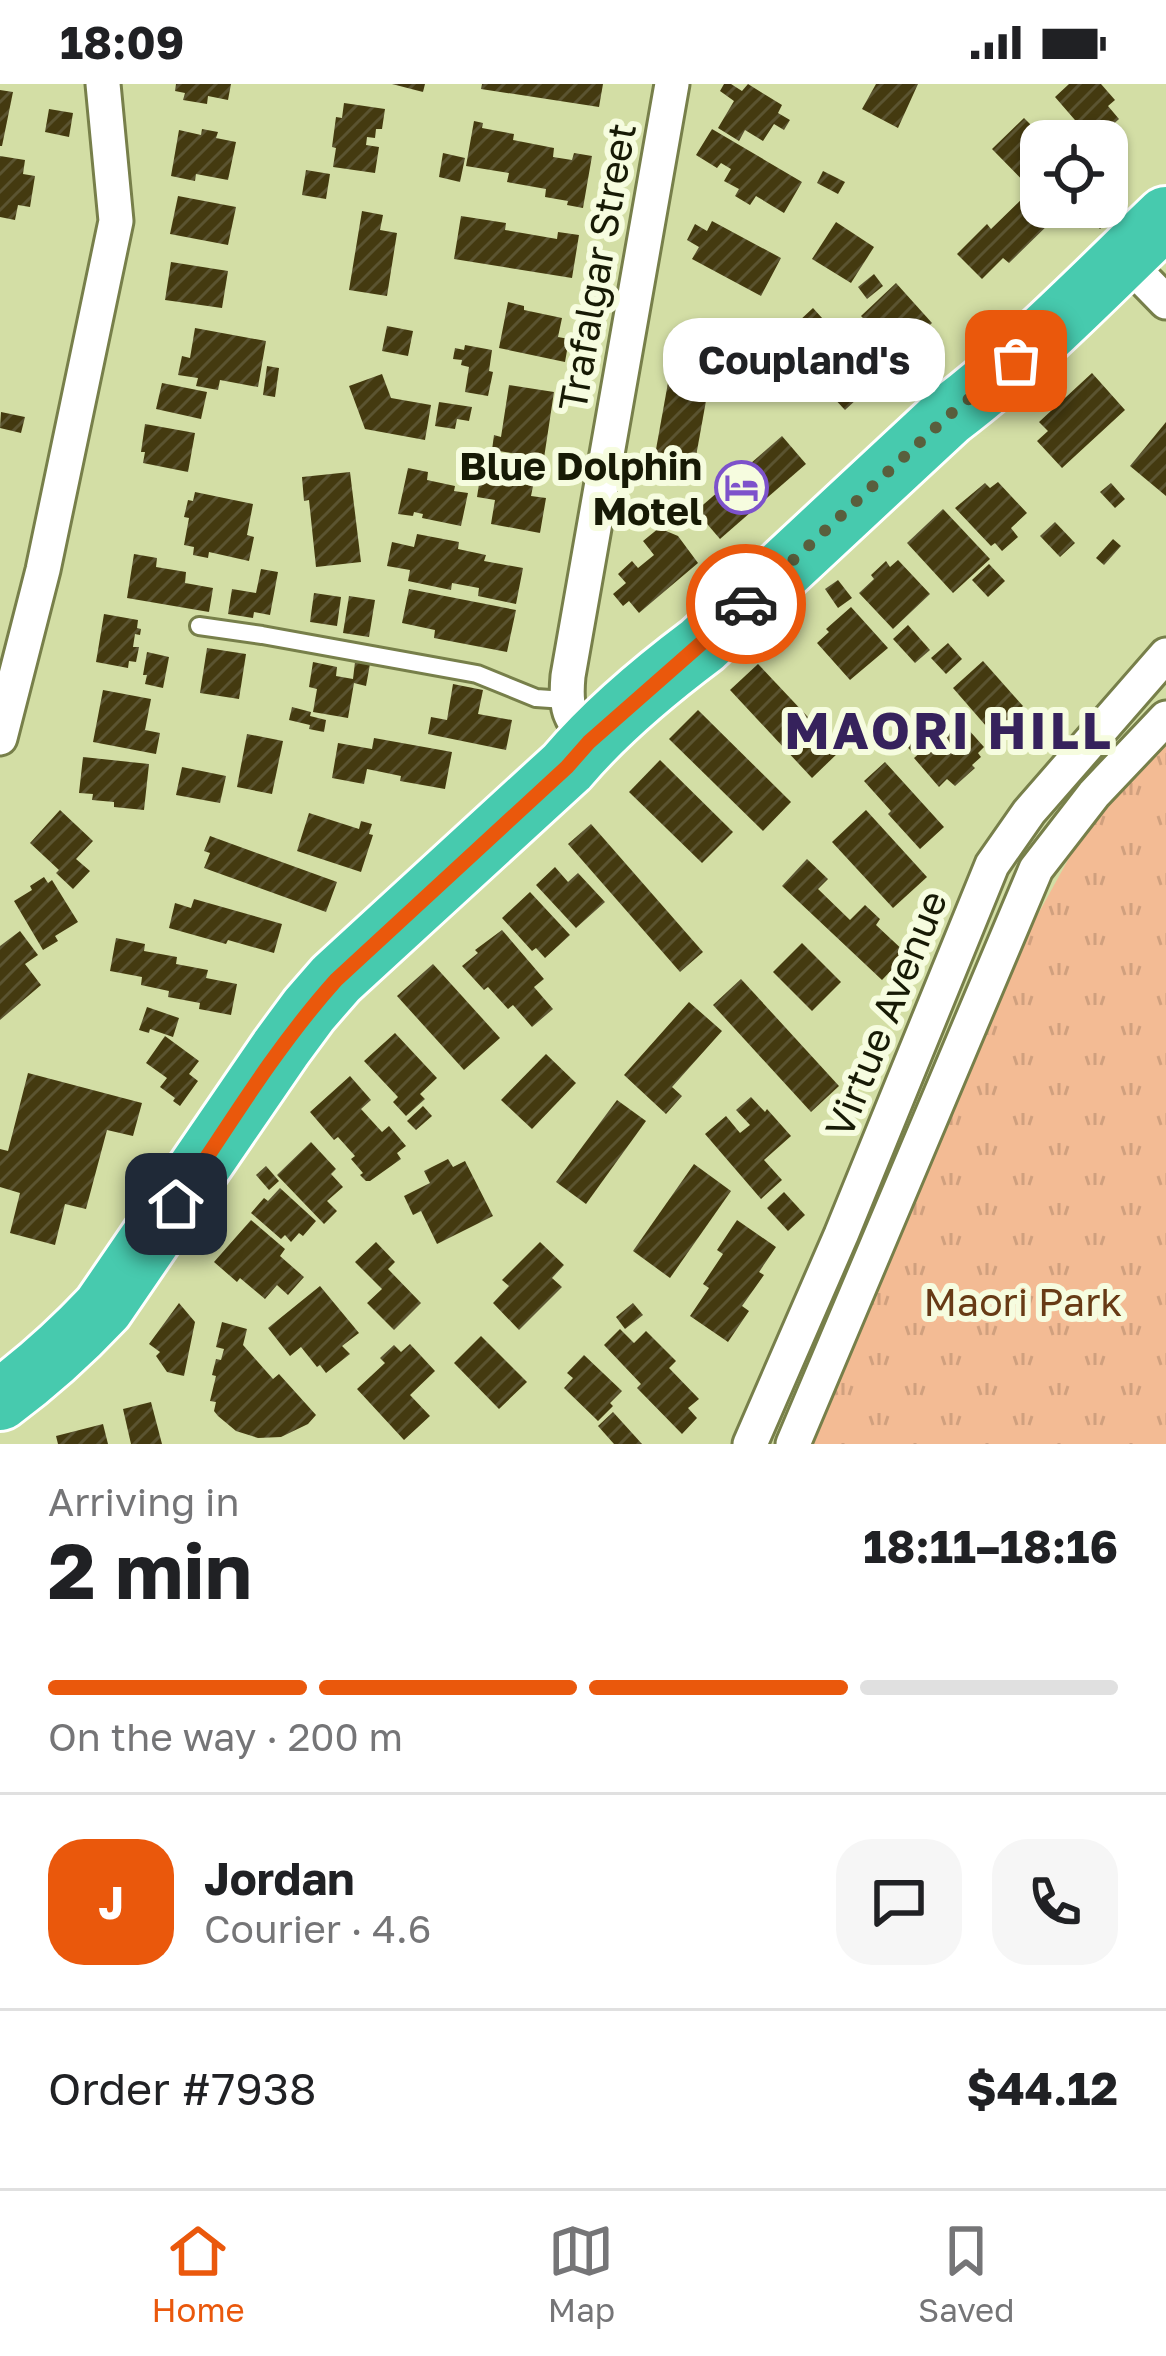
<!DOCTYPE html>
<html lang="en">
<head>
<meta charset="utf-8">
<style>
  body { margin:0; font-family:"Golos Text",sans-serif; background:#f6f6f6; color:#202124; height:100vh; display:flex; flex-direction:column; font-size:45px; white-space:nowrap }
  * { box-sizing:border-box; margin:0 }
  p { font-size:39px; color:#757577 }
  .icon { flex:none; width:66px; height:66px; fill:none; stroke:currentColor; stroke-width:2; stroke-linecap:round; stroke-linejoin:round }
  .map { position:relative; height:1360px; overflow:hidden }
  .panel { display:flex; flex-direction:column; background:#fff; flex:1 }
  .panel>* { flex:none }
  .tools { position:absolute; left:1020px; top:36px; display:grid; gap:24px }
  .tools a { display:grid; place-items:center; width:108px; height:108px; border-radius:24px; background:#fff; box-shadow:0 3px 9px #0004; font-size:60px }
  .pin { position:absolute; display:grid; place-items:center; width:102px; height:102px; color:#fff; margin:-51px; border-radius:24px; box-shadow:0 6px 18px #0006 }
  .courier { position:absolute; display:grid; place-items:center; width:120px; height:120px; margin:-60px; border:9px solid #ea580c; border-radius:50%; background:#fff; color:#222; box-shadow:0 3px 15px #0007 }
  .bubble { position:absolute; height:84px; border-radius:36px; background:#fff; box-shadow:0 3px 9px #0004; font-size:39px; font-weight:700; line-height:84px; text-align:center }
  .summary em { font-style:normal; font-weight:700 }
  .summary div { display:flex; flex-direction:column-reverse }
  .summary { display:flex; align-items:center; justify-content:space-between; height:204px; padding:0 48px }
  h1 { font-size:78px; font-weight:700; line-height:90px }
  .bar { display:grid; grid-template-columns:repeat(4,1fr); gap:18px 12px; align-content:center; height:144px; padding:0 48px }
  .bar i { height:15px; border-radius:9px; background:#e0e0e0 }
  .bar .current { background:#ea580c }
  .bar p { grid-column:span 4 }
  .line { display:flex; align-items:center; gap:30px; padding:0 48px; border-top:3px solid #e0e0e0 }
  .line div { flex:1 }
  .round { display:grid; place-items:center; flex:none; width:126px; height:126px; border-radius:36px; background:#f6f6f6 }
  .status { display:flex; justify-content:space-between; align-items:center; height:84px; padding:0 60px; background:#fff; direction:ltr }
  .status svg { height:33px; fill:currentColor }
  .menu { display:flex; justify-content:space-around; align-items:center; height:168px; border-top:3px solid #e0e0e0; background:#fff; font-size:33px; color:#757577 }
  .menu a { display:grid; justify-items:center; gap:6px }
  .menu .current { color:#ea580c }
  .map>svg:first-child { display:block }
</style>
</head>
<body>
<div class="status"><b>18:09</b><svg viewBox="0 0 49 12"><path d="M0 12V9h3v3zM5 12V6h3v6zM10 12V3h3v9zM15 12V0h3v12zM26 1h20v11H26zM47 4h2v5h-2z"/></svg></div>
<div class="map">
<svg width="1166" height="1360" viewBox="0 0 1166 1360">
  <defs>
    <pattern id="grass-tufts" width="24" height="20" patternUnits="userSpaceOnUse" patternTransform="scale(3)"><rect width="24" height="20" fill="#f3bb94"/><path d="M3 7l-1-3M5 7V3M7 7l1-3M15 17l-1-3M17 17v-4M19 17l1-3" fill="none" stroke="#d0a07e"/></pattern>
    <pattern id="building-hatch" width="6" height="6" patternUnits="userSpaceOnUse" patternTransform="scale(3)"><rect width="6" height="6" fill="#443a10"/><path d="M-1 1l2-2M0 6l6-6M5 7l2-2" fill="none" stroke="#5b5431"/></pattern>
  </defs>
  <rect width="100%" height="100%" fill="#d3dea5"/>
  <!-- grass -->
  <polygon fill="url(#grass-tufts)" points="1166,655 1166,1360 807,1360 1021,861 1079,756 1130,692"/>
  <!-- building -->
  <g fill="url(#building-hatch)">
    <polygon points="176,0 231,0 228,16 208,12 207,20 183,16 185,9 175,7"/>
    <polygon points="392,0 425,0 423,8"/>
    <polygon points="482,0 603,0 599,23 481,5"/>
    <polygon points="724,0 731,0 742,7 748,0 782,21 778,29 790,36 784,46 774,40 763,57 745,46 739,57 718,44 734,17 720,7"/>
    <polygon points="876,0 918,0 898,44 862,25"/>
    <polygon points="1069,0 1101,0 1115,16 1108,22 1119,35 1100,52 1087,38 1081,43 1055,13"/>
    <polygon points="0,6 13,8 2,62 0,62"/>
    <polygon points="344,19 385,25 382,45 376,45 375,54 367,53 366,61 379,63 375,89 333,83 336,64 332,63 336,33 342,34"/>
    <polygon points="49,25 73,29 69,53 45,48"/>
    <polygon points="1024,34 1047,57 1041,57 1041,109 1038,112 992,65"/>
    <polygon points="474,37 483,39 482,44 514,50 513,56 554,64 553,73 572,76 574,69 592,72 583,124 567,121 568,117 545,113 546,105 507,98 509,89 466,82"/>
    <polygon points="202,45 218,48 216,54 236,58 228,96 196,90 195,97 171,92 179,46 201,51"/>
    <polygon points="712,45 802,98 784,129 756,112 750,121 735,112 739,105 724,97 731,85 721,79 717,84 696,71"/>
    <polygon points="443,69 465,74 460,98 439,93"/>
    <polygon points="0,72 25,76 23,90 35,92 30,123 18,121 15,136 0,133"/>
    <polygon points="306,86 330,90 326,115 302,111"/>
    <polygon points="823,87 845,98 838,110 817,99"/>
    <polygon points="1029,108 1055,134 1009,179 1003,174 982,195 957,170 987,140 991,145"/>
    <polygon points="178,112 236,123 228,161 170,150"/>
    <polygon points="1090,123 1102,123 1112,132 1100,145 1084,130"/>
    <polygon points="362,127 383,131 380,146 397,149 387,212 349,206"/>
    <polygon points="461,132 506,139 505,146 557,155 558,148 579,151 572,194 454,175"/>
    <polygon points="712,137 781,174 761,212 692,175 699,163 687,156 695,140 707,147"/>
    <polygon points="836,138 874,163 851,199 812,175"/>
    <polygon points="171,178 228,187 222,224 165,216"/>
    <polygon points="874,190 883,202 867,215 858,203"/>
    <polygon points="896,199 932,239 897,271 861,232"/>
    <polygon points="508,218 524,222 524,226 562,234 558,253 569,255 565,278 499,264"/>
    <polygon points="813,224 832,245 816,260 830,276 787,316 754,279"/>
    <polygon points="387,242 413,247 408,272 382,267"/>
    <polygon points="195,244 266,257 258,303 220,296 218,306 196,302 198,294 178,291 182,272 190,274"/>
    <polygon points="868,252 894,281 845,326 818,297"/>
    <polygon points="704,255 711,264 721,255 737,271 744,264 755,275 737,293 729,285 718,295 692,267"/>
    <polygon points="465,261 492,266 489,287 493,288 488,312 465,308 469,283 461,281 462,276 453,275 455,264 464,266"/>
    <polygon points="267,282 279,284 275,313 263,311"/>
    <polygon points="671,282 711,289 693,389 653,382"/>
    <polygon points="1092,289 1125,326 1062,384 1037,357 1048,347 1039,338"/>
    <polygon points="382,290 391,314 431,321 425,356 365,345 349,302"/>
    <polygon points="162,299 207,308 201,335 156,325"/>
    <polygon points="509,301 554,308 544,374 492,366 494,351 501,353"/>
    <polygon points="439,318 472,323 469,337 457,335 455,345 435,342"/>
    <polygon points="1,328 25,333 21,349 0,344"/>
    <polygon points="1166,338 1166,412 1130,382"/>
    <polygon points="145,340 195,349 188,388 143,379 145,368 141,368"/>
    <polygon points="782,352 806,380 720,455 696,427"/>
    <polygon points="408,384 428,388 427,396 455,402 454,407 468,409 461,442 422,434 423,430 414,428 413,432 398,430"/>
    <polygon points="481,387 516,394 515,399 533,402 531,412 546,414 540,449 491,440 495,416 477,413"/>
    <polygon points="350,388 361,478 316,483 309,416 304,417 302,393"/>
    <polygon points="998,398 1027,429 1011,444 1018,453 1002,467 995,459 991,462 955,424 985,399 990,404"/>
    <polygon points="1111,399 1125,415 1115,424 1100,408"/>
    <polygon points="195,408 253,420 247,451 254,453 249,477 209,468 208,474 193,471 194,463 184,461 189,434 184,433 188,416 193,417"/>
    <polygon points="943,425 990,475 953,509 907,459"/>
    <polygon points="1055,438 1075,459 1060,473 1040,452"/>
    <polygon points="659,444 678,452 698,479 639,529 629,517 623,522 613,510 626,499 618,490 632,477 638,484 654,471 643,457"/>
    <polygon points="417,450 459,458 458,465 486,471 484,477 523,484 516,520 478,512 479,504 452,499 451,506 408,497 410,486 387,482 392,458 414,463"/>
    <polygon points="1113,455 1121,462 1104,481 1096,474"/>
    <polygon points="134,470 157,474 156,483 186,488 185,499 213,504 209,528 127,514"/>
    <polygon points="898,476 930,510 893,545 859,509 874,495 871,491 886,477 890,483"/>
    <polygon points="989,480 1005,497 988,513 972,496"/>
    <polygon points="261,485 278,488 270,531 254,528 253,534 228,530 232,505 256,509"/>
    <polygon points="838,496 852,514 838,524 825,505"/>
    <polygon points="409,505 516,526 507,568 434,554 435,546 402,539"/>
    <polygon points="314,509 341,513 337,542 310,538"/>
    <polygon points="349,512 375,516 369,553 343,549"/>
    <polygon points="851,523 888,564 850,596 817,559 829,548 826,545"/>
    <polygon points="104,530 138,536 137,544 141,545 140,551 135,550 133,563 139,563 136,578 129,577 128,584 96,578"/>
    <polygon points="908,541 930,566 915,579 893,555"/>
    <polygon points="948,559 962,575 946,590 931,574"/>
    <polygon points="207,564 246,570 239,615 200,609"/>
    <polygon points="147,568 169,573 163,604 145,600 147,591 143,591"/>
    <polygon points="983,577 1023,622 993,650 953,604"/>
    <polygon points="313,578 337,583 336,592 353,595 355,578 370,580 366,602 354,599 348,634 313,628 317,605 309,603"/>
    <polygon points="758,580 840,667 812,694 730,606"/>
    <polygon points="453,600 483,606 478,630 512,636 506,666 428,650 431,633 447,636"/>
    <polygon points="103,606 151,615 145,646 160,649 156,670 93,658"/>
    <polygon points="292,623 311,628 310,632 326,636 324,648 309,645 310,641 289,636"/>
    <polygon points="698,626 791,718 763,747 669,655"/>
    <polygon points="932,626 948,645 959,635 984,663 978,669 981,673 972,681 975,684 955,702 947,695 939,703 914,674 929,661 913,642"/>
    <polygon points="910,649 921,661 912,668 901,656"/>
    <polygon points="247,650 283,657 272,710 237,703"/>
    <polygon points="374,654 452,668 445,705 400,697 401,692 367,685 364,700 332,694 338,659 372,665"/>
    <polygon points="83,673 149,680 144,726 114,723 114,718 92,716 93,710 79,709"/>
    <polygon points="660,676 733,748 702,779 629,708"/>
    <polygon points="885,678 944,743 920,765 888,730 891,727 864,697"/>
    <polygon points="182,683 226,692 220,719 176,711"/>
    <polygon points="60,726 93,757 76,775 90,787 73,805 56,789 59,786 30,759"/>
    <polygon points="866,726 927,793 893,824 832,758"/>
    <polygon points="309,729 359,745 361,737 372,740 369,750 373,751 361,788 297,767"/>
    <polygon points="591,740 703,868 680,888 568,760"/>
    <polygon points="210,752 337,798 326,828 204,784 210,769 204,767"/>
    <polygon points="807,775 828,795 818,805 850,836 865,821 880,835 876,841 907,870 882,896 782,802"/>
    <polygon points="555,783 568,798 578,789 605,818 576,844 536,801"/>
    <polygon points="44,793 48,799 52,796 78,838 55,852 58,857 43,866 14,817 32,806 30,802"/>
    <polygon points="530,808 570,851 545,874 536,864 532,867 502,834"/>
    <polygon points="194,815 282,840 274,869 228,856 226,860 169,844 175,819 191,824"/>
    <polygon points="502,846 544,895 534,903 553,925 532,943 513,921 508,925 488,903 484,906 462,882 478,869 475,866"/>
    <polygon points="20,847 38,871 25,880 41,901 0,936 0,862"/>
    <polygon points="116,854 145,860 144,867 177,873 176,880 208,886 206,894 237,900 231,931 199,925 200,919 168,913 169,907 141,901 142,893 110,887"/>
    <polygon points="802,859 841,898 812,927 773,888"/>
    <polygon points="433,880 500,954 464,986 397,912"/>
    <polygon points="741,895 839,1002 811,1028 713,921"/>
    <polygon points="689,918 722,947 672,1003 682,1012 666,1030 624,991"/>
    <polygon points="147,923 179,934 173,953 150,945 149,949 139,946"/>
    <polygon points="395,949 437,994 420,1010 425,1015 406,1032 393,1018 398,1013 364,977"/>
    <polygon points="165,952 199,977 189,990 198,997 180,1022 173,1017 175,1014 160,1003 167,994 146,979"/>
    <polygon points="546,970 576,999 532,1045 501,1016"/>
    <polygon points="28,989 142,1019 133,1052 107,1046 86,1125 65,1120 55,1161 10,1149 20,1109 0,1103 0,1065 8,1067"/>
    <polygon points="350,992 371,1016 361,1025 382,1048 389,1042 406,1062 397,1069 401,1075 370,1097 366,1097 360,1091 363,1089 351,1075 355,1072 338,1053 334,1056 310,1028"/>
    <polygon points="751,1013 765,1028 767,1025 791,1052 764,1076 782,1096 761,1115 705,1050 726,1032 740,1049 750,1041 736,1026"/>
    <polygon points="617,1016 646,1037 586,1120 556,1098"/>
    <polygon points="423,1022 432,1032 416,1046 407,1037"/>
    <polygon points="311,1058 336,1085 331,1090 343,1103 327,1117 337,1127 324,1140 277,1091"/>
    <polygon points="448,1075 453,1083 465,1077 493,1132 437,1160 421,1127 413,1131 404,1112 430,1099 424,1087"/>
    <polygon points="694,1080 731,1107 670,1194 633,1167"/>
    <polygon points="266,1082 279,1097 269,1106 256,1091"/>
    <polygon points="280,1104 316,1137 303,1152 299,1149 291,1158 285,1151 281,1155 251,1129 264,1114 268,1117"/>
    <polygon points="784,1108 805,1131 788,1147 767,1124"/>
    <polygon points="251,1136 285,1165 280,1172 304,1193 288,1211 277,1201 265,1215 240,1194 237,1198 214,1178"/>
    <polygon points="737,1136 776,1163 759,1188 764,1191 742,1222 749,1227 728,1258 690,1232 709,1204 703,1200 723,1170 717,1166"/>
    <polygon points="376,1158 395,1178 388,1185 421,1219 394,1246 367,1219 382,1205 355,1178"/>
    <polygon points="540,1158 564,1181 552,1194 562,1203 519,1246 493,1219 509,1202 502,1196"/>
    <polygon points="320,1202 359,1249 342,1262 350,1270 326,1289 320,1281 317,1283 301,1263 290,1272 268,1244"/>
    <polygon points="179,1219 195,1238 184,1292 167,1288 156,1272 160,1268 149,1260"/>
    <polygon points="633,1219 643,1231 625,1245 616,1233"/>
    <polygon points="222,1238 247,1245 243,1261 273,1295 279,1290 316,1331 308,1340 281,1353 258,1354 236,1347 218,1332 214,1327 216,1318 210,1317 216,1292 212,1291 216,1275 221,1276 224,1265 216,1263"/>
    <polygon points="620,1245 634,1259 646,1247 676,1277 669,1284 699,1315 688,1324 697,1334 682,1350 637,1304 641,1300 604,1261"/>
    <polygon points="481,1252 527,1298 499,1325 454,1279"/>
    <polygon points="410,1260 435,1287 410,1311 430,1332 404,1356 357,1305 385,1279 380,1274 394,1261 401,1268"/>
    <polygon points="584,1271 622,1307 610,1319 613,1322 598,1337 564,1304 573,1294 567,1289"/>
    <polygon points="151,1318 162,1360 131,1360 123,1325"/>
    <polygon points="613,1328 642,1360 614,1360 598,1342"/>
    <polygon points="103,1340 108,1360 58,1360 56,1352"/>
  </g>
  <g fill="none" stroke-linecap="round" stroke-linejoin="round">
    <defs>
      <polyline id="lane" points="199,542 262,551 477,590 536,614 565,616"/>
      <g id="street">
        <polyline points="1123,174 1166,218"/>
        <polyline points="0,654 43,486 116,137 103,0"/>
        <path d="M589 658C569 633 565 625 568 592L672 0"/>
        <polyline points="750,1360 841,1151 992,781 1029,728 1166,571"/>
        <polyline points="793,1360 1036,785 1094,710 1166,634"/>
      </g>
      <path id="highway" d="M0 1316C38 1288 71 1258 103 1224L281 964 309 926 336 895 567 683C606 637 654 597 702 561L948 332C1027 272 1095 201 1166 133"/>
    </defs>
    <!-- lane casing -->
    <use href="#lane" stroke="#777f4a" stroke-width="22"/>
    <!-- street casing -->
    <use href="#street" stroke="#777f4a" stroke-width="39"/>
    <!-- highway casing -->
    <use href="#highway" stroke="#fff" stroke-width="66"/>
    <!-- lane -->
    <use href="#lane" stroke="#fff" stroke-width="16"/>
    <!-- street -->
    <use href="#street" stroke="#fff" stroke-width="33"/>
    <!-- highway -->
    <use href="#highway" stroke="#47caae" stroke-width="60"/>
  </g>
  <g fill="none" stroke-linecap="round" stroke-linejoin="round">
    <!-- done -->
    <polyline stroke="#595f3d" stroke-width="12" stroke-dasharray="0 21.6" points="746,520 948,332 1016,277"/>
    <!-- route -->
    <path stroke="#ea580c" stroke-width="15" d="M176 1120C227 1044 275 964 336 896L567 683 589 658 746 520"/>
  </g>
  <!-- icons -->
  <defs>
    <symbol id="hotel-ring" viewBox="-11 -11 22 22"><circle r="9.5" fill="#f6fcdf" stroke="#7d52cb" stroke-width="1.5"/><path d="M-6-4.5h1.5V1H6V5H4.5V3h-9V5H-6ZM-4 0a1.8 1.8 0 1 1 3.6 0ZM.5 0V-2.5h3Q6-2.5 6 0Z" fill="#7d52cb"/></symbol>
  </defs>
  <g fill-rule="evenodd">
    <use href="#hotel-ring" x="712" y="374" width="59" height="59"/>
  </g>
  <g text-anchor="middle" stroke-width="12" stroke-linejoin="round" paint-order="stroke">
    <!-- street labels -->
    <g font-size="39" fill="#171a05" stroke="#f6fcdf">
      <text transform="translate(597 183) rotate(-80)" y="14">Trafalgar Street</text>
      <text transform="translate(886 930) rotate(-68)" y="14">Virtue Avenue</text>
    </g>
    <!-- poi labels -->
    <g font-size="39" font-weight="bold" fill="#171a05" stroke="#f6fcdf" text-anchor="end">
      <text x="702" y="396">Blue Dolphin<tspan x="702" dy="45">Motel</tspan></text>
    </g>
    <!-- park labels -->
    <g font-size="39" fill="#673a15" stroke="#f6fcdf">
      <text x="1023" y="1232">Maori Park</text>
    </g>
    <!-- district labels -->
    <g font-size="51" font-weight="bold" letter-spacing="3" fill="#36225c" stroke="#f6fcdf">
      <text x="949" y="665">MAORI HILL</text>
    </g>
  </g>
</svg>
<div class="tools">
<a><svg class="icon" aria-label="locate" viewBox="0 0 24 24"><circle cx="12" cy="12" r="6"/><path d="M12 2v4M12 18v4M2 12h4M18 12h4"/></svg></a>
</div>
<div class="pin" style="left:1016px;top:277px;background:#ea580c"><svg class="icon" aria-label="bag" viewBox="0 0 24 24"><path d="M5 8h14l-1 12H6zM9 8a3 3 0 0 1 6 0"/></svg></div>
<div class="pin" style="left:176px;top:1120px;background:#1f2937"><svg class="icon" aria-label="home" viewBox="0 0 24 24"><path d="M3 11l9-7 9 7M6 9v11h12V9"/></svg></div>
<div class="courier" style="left:746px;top:520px"><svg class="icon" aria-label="car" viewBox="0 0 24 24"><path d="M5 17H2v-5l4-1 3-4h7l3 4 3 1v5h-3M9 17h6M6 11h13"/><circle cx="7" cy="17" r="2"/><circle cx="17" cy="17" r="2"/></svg></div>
<div class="bubble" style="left:663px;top:234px;width:282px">Coupland's</div>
</div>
<section class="panel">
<div class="summary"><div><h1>2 min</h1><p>Arriving in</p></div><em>18:11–18:16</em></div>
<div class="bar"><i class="current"></i><i class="current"></i><i class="current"></i><i></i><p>On the way · 200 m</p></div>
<div class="line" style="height:216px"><b class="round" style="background:#ea580c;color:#fff">J</b><div><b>Jordan</b><p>Courier · 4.6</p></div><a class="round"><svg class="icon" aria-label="chat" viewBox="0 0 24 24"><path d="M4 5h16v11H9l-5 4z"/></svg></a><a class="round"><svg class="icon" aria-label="phone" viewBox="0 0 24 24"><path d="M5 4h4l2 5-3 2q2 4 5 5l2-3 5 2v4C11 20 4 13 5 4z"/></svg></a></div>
<div class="line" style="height:156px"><div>Order #7938</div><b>$44.12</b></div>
</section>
<nav class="menu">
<a class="current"><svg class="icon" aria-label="home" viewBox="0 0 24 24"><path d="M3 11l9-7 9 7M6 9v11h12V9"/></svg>Home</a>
<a><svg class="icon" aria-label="map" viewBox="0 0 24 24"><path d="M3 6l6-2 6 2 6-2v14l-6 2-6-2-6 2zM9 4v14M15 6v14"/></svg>Map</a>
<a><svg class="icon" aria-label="saved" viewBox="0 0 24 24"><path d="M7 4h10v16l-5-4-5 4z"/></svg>Saved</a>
</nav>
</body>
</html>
